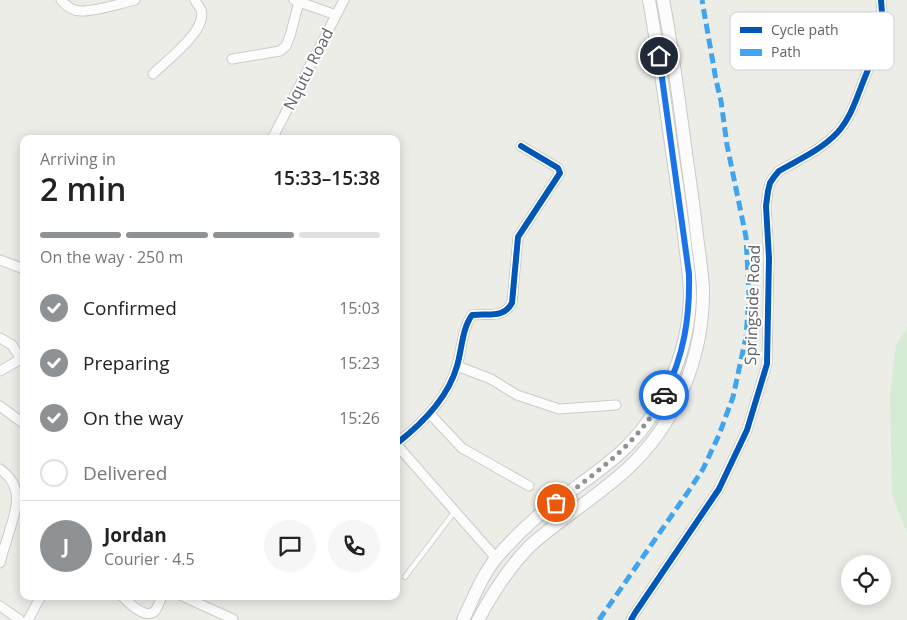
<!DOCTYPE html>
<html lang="en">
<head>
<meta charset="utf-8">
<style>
  body { margin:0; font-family:"Open Sans",sans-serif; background:#f6f6f6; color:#222; height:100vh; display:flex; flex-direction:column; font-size:19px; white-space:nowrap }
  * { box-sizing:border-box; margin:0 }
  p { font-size:16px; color:#767676 }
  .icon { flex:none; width:28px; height:28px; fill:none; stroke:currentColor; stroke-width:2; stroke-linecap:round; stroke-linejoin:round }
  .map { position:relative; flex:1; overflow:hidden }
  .panel { position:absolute; left:20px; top:135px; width:380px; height:465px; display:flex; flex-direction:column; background:#fff; border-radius:10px; box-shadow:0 2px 12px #0003 }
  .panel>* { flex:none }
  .buttons { position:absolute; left:841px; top:555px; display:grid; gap:10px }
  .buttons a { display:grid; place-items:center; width:50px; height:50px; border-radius:50%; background:#fff; box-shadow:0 2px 12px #0003; font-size:25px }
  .pin { position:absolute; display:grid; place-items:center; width:42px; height:42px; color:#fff; margin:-21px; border:2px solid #fff; border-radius:50%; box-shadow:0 1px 5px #0007 }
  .courier { position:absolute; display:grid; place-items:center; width:50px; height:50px; margin:-25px; border:4px solid #1a73e8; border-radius:50%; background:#fff; color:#222; box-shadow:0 1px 6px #0007 }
  .headline em { font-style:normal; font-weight:600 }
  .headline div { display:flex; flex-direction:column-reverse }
  .headline { display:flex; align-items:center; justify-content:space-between; height:85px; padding:0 20px }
  h1 { font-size:32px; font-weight:600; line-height:38px }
  .bar { display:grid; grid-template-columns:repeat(4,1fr); gap:8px 5px; align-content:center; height:60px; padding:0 20px }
  .bar i { height:6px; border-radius:4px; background:#e0e0e0 }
  .bar .on { background:#8f9294 }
  .bar p { grid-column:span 4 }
  .line { display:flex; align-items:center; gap:12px; padding:0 20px; border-top:1px solid #e0e0e0 }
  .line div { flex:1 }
  .round { display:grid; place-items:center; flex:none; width:52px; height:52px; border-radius:26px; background:#f6f6f6 }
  ol { padding:0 20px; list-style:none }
  li { display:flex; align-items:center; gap:15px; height:55px }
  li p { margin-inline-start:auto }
  li .icon { padding:5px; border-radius:50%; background:#8f9294; color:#fff; stroke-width:4 }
  li:last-child { color:#767676 }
  li i { width:28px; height:28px; border:2px solid #e0e0e0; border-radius:50% }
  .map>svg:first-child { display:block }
</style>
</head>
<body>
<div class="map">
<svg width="907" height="620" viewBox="0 0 907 620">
  <rect width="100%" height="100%" fill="#edede8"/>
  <!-- green -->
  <polygon fill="#d5ebd3" points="907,326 907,533 892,494 890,395 896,345"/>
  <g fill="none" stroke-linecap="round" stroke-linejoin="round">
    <defs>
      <polyline id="lane" points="405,577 455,511"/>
      <g id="street">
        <path d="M61 0C66 6 73 11 81 11 98 11 118 4 135 0"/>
        <polyline points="294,0 336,15"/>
        <polyline points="232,59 280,51 286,46 290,36 299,2"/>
        <path d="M153 74C166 61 208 30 201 10 200 7 196 3 195 0"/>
        <polyline points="272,139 344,0"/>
        <polyline points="0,260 24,269"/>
        <polyline points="0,338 12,345 21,359"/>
        <polyline points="457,366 491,379 517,395 559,409 616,405"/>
        <polyline points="0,371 21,359 24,358"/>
        <polyline points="0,406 24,424"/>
        <polyline points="430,414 462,448 529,486"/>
        <path d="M396 444C422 424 448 398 457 366 462 349 462 329 472 315 489 313 503 319 512 303L518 237 560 173 558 168 521 146"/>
        <polyline points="396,444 496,558"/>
        <path d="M0 469C23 486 18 505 10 529 7 540 3 551 0 563"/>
        <path d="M122 596C129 603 145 620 155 611 158 607 160 601 162 596"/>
        <polyline points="182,596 233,619"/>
        <polyline points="0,606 20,620"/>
        <polyline points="28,620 41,596"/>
        <path d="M631 620 635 613 719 489 747 430 767 364 769 258 766 206 768 191 770 183 774 177 779 171C798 160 821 150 837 133 850 119 856 100 863 82 870 65 877 48 881 31 883 21 882 10 881 0"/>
      </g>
      <g id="secondary">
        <path d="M463 620C473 599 482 575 497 557 510 542 525 527 540 514 566 493 596 475 621 452 662 415 689 351 690 296 690 278 687 261 685 244 682 217 678 191 674 165 666 110 659 55 649 0"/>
        <path d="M478 620C492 594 509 567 530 546 560 519 595 498 625 471 676 425 704 357 703 288 702 271 699 253 697 236 694 208 690 181 686 153 679 102 673 50 663 0"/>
      </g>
    </defs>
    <!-- lane casing -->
    <use href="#lane" stroke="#cbcbca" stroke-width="6"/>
    <!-- street casing -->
    <use href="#street" stroke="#cbcbca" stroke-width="11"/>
    <!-- secondary casing -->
    <use href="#secondary" stroke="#c9cac9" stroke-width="14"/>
    <!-- lane -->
    <use href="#lane" stroke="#fcfcfc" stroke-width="4.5"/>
    <!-- street -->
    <use href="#street" stroke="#fcfcfc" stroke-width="9"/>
    <!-- secondary -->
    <use href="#secondary" stroke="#fcfcfc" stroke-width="12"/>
    <!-- rail -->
    <polyline stroke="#e4e4e4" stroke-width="2.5" stroke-dasharray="1 6" stroke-linecap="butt" points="592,620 672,504 694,468 714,430 726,395 738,345 740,323 742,277 737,228 695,0"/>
    <!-- quiet -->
    <polyline stroke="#40a5ee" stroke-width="5" stroke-dasharray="10 5" stroke-linecap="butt" points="599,620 688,492 703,469 719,435 733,397 746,337 749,295 746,237 727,145 721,101 716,80 702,0"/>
    <defs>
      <g id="cycleway">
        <path d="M396 444C422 424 448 398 457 366 462 349 462 329 472 315 489 313 503 319 512 303L518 237 560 173 558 168 521 146"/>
        <path d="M631 620 635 613 719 489 747 430 767 364 769 258 766 206 768 191 770 183 774 177 779 171C798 160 821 150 837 133 850 119 856 100 863 82 870 65 877 48 881 31 883 21 882 10 881 0"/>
      </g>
    </defs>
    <!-- cycleway casing -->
    <use href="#cycleway" stroke="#fff" stroke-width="9"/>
    <!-- cycleway -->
    <use href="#cycleway" stroke="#0057b8" stroke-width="6"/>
  </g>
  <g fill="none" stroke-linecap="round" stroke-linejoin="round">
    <!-- done -->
    <path stroke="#8f9294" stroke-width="5" stroke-dasharray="0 9" d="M556 503C598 471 639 443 664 395"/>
    <!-- route -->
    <path stroke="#1a73e8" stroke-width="6" d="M659 56 689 274C690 317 684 356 664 395"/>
  </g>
  <g text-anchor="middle" stroke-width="4" stroke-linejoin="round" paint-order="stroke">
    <!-- street labels -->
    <g font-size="16" fill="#5d6167" stroke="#fff">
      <text transform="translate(308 69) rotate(-63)" y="6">Nqutu Road</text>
      <text transform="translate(752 305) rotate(-88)" y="6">Springside Road</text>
    </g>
  </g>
  <!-- legend -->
  <rect x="730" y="12" width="164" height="58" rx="8" fill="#fff" stroke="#ced0d1" stroke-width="1"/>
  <rect x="740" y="27" width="22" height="6" fill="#0057b8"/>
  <rect x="740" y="49" width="22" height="7" fill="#40a5ee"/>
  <g font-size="14" fill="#5d6167">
    <text x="771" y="35">Cycle path</text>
    <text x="771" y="57">Path</text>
  </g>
</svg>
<div class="buttons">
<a><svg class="icon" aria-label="locate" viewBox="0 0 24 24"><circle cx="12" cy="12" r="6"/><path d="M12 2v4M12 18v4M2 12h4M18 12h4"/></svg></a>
</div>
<div class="pin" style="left:556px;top:503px;background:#ea580c"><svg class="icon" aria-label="bag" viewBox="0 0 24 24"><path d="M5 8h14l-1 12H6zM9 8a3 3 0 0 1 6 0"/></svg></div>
<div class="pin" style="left:659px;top:56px;background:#1f2937"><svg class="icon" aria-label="home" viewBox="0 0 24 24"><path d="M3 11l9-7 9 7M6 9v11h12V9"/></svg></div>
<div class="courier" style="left:664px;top:395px"><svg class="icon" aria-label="car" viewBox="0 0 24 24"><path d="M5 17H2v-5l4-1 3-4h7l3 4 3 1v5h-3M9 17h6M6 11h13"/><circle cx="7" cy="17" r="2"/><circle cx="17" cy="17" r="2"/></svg></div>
<section class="panel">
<div class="headline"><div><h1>2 min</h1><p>Arriving in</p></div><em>15:33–15:38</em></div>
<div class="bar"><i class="on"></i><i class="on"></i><i class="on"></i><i></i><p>On the way · 250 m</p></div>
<ol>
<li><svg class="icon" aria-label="check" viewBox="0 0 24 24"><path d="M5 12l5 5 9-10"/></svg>Confirmed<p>15:03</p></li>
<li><svg class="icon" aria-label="check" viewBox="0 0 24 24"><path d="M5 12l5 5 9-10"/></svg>Preparing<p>15:23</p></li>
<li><svg class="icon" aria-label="check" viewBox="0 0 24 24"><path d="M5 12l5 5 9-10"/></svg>On the way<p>15:26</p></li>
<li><i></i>Delivered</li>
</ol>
<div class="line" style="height:90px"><b class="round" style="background:#8f9294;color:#fff">J</b><div><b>Jordan</b><p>Courier · 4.5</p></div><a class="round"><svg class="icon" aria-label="chat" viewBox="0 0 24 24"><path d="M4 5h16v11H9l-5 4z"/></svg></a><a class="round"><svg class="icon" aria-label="phone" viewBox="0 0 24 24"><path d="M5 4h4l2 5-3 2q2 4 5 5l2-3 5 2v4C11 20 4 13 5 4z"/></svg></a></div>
</section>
</div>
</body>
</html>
